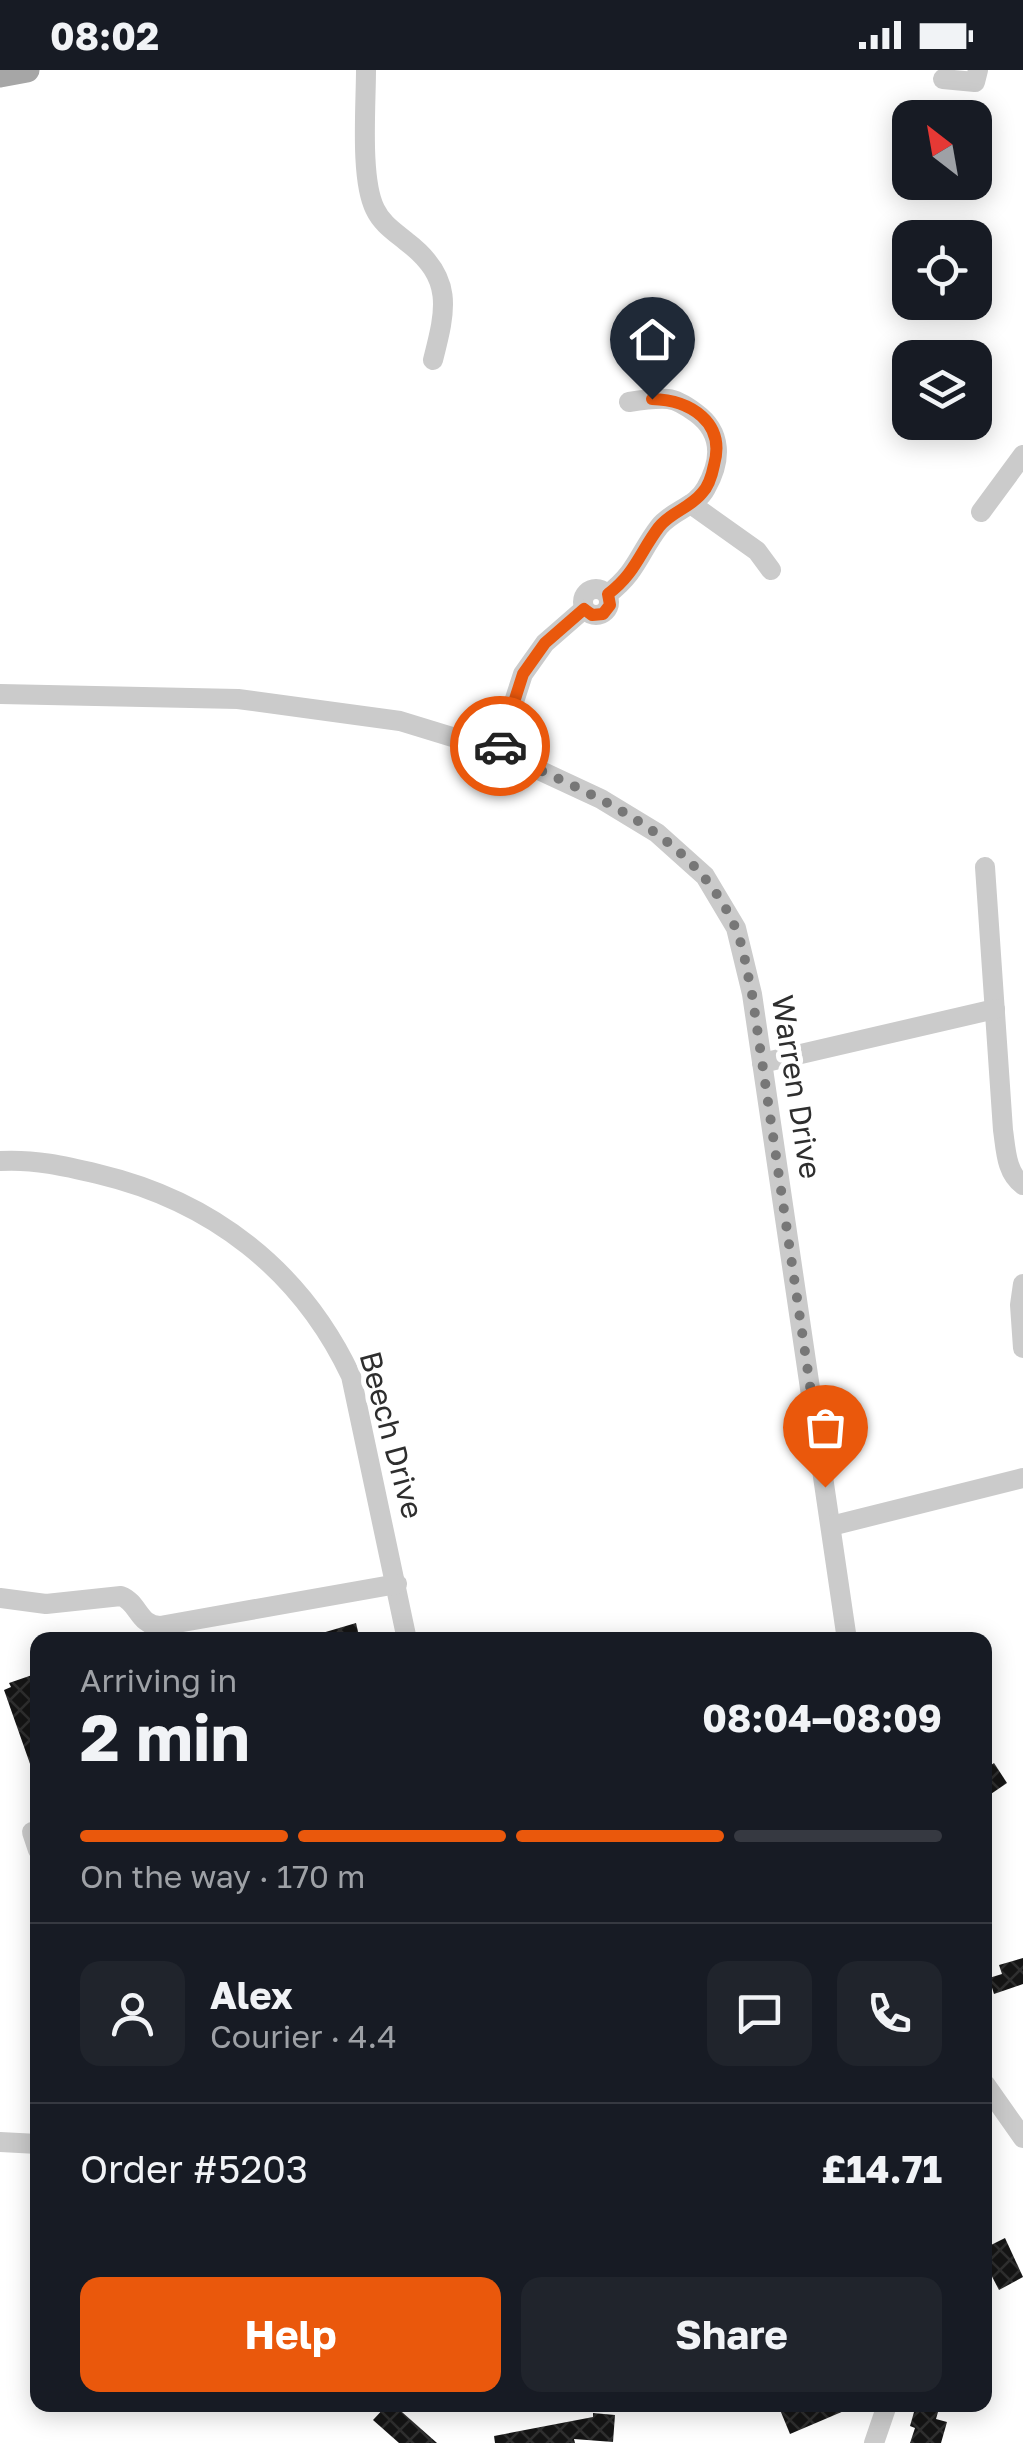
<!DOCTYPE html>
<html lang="en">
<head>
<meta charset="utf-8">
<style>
  body { margin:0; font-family:"Golos Text",sans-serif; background:#20242c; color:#f1f3f6; height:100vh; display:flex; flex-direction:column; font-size:38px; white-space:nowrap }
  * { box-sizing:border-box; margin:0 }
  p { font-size:32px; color:#9ea1a6 }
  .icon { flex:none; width:55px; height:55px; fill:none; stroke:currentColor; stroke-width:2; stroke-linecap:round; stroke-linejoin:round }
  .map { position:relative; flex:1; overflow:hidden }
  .sheet { position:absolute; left:30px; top:1562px; width:962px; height:780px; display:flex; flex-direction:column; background:#171b24; border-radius:20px; box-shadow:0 5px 25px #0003 }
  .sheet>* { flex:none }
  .needle { width:65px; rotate:329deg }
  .tools { position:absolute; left:892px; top:30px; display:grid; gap:20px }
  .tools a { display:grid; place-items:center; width:100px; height:100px; border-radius:20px; background:#171b24; box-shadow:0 5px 25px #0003; font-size:50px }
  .pin { position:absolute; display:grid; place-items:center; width:85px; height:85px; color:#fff; margin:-102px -42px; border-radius:50% 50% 50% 0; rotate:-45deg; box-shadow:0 0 10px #0007 }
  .pin .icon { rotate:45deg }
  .courier { position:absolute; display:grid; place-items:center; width:100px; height:100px; margin:-50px; border:8px solid #ea580c; border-radius:50%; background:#fff; color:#222; box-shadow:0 2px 12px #0007 }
  .head em { font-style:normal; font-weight:700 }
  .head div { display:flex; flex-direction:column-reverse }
  .head { display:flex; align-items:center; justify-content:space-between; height:170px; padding:0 50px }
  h1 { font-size:65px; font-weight:700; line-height:75px }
  .bar { display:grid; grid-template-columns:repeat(4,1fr); gap:15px 10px; align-content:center; height:120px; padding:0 50px }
  .bar i { height:12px; border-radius:8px; background:#363941 }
  .bar .active { background:#ea580c }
  .bar p { grid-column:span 4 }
  .line { display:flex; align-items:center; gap:25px; padding:0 50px; border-top:2px solid #363941 }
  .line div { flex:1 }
  .round { display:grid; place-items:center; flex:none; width:105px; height:105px; border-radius:20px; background:#20242c }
  .action { display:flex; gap:20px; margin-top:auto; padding:20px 50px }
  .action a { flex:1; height:115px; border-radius:20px; background:#ea580c; color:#fff; font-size:40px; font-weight:700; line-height:115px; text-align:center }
  .action a+a { background:#20242c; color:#f1f3f6 }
  .status { display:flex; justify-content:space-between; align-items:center; height:70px; padding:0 50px; background:#171b24; direction:ltr }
  .status svg { height:28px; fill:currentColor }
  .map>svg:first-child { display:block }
</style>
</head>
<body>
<div class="status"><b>08:02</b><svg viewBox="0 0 49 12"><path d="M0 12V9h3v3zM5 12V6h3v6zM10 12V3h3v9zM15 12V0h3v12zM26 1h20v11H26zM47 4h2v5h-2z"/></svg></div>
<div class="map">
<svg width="1023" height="2373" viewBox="0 0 1023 2373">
  <defs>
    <pattern id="building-cross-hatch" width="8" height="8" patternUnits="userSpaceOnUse" patternTransform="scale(2.5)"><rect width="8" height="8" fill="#151515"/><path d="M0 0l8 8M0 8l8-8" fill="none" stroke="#2f2f2f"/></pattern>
  </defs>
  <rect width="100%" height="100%" fill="#fff"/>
  <!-- building -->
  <g fill="url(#building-cross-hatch)">
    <polygon points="356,1553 360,1570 313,1570 312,1566"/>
    <polygon points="38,1603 38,1707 35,1708 4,1620 11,1617 9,1613"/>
    <polygon points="994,1693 1007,1713 985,1728 985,1699"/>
    <polygon points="1023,1888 1023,1914 994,1924 989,1908 1002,1904 999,1895"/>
    <polygon points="1005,2168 1023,2207 999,2220 985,2193 985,2178"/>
    <polygon points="387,2335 394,2335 437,2373 399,2373 373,2350"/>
    <polygon points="778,2335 858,2335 790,2364"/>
    <polygon points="916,2335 940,2335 936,2349 947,2352 941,2373 910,2373 915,2358 910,2356"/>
    <polygon points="593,2343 615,2345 613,2372 574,2369 575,2373 495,2373 494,2366 593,2347"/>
  </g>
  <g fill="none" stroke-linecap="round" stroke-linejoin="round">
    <!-- minor -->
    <g stroke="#cbcbcb" stroke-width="20">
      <path d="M366 0C366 36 360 109 375 139 382 154 395 162 407 172 454 208 446 239 433 290"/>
      <polyline points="943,9 975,12 978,0"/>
      <polyline points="691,434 757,481 771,500"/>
      <polyline points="981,442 1023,385"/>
      <circle cx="596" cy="532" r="13"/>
      <path d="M608 524C637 502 639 483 659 457 672 440 696 437 706 418 722 390 722 362 696 343 688 337 678 330 668 329 655 328 642 330 629 332"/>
      <polyline points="0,624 238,629 400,651 498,681 601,729 657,763 705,806 736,858 752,924 847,1570"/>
      <polyline points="498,681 523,604 545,573 584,539"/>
      <path d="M985 797 1003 1060C1006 1080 1006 1103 1023 1115"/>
      <polyline points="762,993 995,939"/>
      <path d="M0 1091C34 1089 65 1096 98 1104 212 1131 301 1200 351 1306L407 1570"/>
      <polyline points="1023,1214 1020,1235 1023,1278"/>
      <polyline points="831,1456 1023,1408"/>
      <path d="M0 1528 46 1534 121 1526C139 1533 138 1555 160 1556L397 1514"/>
      <polyline points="32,1762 38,1780"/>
      <polyline points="985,2014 1023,2068"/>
      <polyline points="0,2072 38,2074"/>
      <polyline points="874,2373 887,2335"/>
    </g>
    <!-- major -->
    <polyline stroke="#a6a6a6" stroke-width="25" points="0,5 27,0"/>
  </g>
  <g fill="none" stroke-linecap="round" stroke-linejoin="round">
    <!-- done -->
    <path stroke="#777" stroke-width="10" stroke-dasharray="0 18" d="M500 676 498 681C586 722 693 761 735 857 744 877 747 903 752 924L825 1417"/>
    <!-- route -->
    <path stroke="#ea580c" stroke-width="12" d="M500 676 523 604 545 573 584 539 592 545 603 544 610 535 608 524C635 504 640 482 659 457 671 442 690 438 702 423 709 416 712 405 714 395 726 352 690 330 652 329"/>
  </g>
  <g text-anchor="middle" stroke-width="10" stroke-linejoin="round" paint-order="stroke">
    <!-- street labels -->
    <g font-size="30" fill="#2e2e2e" stroke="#fff">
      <text transform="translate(796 1017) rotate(81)" y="10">Warren Drive</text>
      <text transform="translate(391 1365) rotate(75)" y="10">Beech Drive</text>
    </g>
  </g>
</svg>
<div class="tools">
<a><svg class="needle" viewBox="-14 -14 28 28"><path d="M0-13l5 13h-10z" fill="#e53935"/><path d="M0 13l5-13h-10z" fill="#9ea1a6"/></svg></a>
<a><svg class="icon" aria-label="locate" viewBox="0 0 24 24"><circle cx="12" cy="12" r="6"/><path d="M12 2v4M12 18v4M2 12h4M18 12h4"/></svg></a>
<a><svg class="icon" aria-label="layers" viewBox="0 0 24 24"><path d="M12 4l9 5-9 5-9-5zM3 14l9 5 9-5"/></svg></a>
</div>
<div class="pin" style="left:825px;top:1417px;background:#ea580c"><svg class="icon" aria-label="bag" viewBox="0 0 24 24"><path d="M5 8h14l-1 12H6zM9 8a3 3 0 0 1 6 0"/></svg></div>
<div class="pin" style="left:652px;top:329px;background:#1f2937"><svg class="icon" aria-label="home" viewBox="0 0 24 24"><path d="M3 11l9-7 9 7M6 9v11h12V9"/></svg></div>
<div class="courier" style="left:500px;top:676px"><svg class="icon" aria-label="car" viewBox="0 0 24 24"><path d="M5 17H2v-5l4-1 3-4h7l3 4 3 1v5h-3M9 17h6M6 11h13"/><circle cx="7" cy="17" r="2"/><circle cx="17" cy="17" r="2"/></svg></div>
<section class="sheet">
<div class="head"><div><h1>2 min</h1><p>Arriving in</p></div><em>08:04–08:09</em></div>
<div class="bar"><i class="active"></i><i class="active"></i><i class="active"></i><i></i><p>On the way · 170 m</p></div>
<div class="line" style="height:180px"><a class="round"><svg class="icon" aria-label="person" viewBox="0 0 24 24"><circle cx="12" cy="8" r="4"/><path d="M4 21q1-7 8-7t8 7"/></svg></a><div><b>Alex</b><p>Courier · 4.4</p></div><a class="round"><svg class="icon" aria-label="chat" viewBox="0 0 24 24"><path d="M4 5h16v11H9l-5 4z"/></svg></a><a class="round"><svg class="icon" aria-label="phone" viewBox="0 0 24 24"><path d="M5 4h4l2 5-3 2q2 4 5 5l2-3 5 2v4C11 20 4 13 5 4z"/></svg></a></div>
<div class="line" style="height:130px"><div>Order #5203</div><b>£14.71</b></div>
<div class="action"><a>Help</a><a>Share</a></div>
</section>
</div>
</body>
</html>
